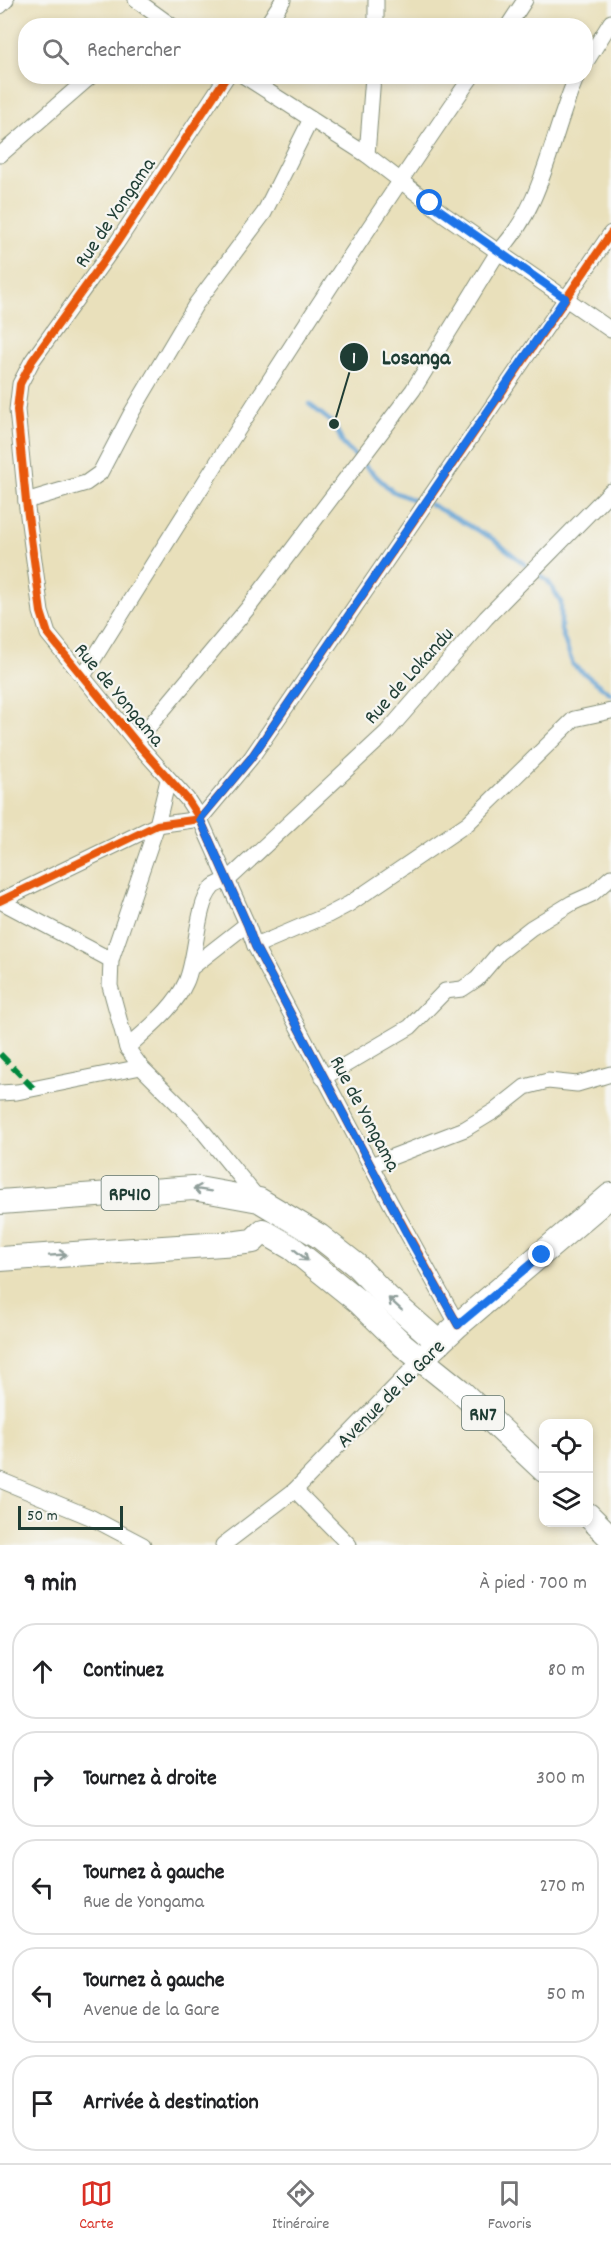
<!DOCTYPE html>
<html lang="fr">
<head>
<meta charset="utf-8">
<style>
  :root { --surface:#fff; --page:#f2f2f2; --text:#202124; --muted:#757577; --line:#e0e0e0; --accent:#d93025 }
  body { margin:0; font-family:Dekko,sans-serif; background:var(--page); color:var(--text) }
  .controls { position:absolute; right:18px; bottom:18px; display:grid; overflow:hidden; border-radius:12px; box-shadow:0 3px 9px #0003 }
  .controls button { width:54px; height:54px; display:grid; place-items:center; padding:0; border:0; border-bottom:2px solid var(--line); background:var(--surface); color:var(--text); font:30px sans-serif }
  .scale { position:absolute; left:18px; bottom:15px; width:105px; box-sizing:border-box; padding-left:6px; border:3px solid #1f3d34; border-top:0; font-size:16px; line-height:21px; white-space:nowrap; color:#1f3d34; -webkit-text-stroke:4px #f6f6f2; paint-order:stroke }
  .stop { position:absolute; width:18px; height:18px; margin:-14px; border:4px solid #1a73e8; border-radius:50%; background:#fff }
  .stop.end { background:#1a73e8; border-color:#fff; box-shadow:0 2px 6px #0008 }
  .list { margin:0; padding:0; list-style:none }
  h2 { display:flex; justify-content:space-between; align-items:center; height:78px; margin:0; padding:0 24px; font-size:26px }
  h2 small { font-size:20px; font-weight:400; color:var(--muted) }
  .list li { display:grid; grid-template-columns:39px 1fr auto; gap:18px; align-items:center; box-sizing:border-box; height:96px; margin:0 12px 12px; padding:0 12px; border:2px solid var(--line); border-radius:24px }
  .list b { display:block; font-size:22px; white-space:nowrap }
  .list p { margin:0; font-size:20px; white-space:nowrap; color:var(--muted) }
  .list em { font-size:20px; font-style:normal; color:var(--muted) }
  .icon { flex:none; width:33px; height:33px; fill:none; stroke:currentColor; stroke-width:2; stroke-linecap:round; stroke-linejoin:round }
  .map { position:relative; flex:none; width:611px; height:1545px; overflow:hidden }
  .search { position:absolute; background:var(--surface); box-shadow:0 3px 9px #0003; left:18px; right:18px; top:18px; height:66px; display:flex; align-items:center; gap:15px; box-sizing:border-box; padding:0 21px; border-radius:24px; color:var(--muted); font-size:22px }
  .sheet { height:618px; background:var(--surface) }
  nav { display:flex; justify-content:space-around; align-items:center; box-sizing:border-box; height:84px; border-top:2px solid var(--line); background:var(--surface); font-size:16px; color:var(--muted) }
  nav a { display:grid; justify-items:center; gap:3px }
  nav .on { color:var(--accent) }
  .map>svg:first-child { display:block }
</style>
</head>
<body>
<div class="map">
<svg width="611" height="1545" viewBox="0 0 611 1545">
  <rect width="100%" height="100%" fill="#f6f6f2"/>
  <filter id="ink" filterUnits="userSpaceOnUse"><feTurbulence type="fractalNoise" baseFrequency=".0167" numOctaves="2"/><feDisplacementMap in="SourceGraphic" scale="12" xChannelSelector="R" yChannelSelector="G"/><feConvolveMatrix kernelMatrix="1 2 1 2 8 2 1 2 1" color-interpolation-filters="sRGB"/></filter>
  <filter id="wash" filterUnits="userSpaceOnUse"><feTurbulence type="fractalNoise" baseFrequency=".008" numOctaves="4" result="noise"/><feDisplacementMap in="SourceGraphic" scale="24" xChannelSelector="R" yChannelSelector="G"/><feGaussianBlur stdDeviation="1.35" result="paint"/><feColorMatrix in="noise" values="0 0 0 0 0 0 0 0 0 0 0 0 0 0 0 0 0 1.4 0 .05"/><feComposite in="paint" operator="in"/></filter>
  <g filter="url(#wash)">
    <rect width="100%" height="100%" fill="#e9e0bb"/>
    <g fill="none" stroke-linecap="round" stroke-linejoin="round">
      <g stroke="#60a0d2" stroke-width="4.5">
        <polyline points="309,404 334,424 343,444 356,457"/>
        <polyline points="362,463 392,491 418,502"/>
        <polyline points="430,504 493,539 527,566"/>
        <polyline points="535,572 548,581 561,602 561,630 573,665 611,694"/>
      </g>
    </g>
  </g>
  <g filter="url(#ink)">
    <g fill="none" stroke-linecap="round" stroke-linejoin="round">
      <defs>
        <g id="minor">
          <polyline points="136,0 172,26"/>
          <polyline points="0,6 6,0"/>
          <polyline points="266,26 283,0"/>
          <polyline points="376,26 376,0"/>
          <polyline points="508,26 525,0"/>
          <polyline points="586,62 611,22"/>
          <polyline points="227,76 116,244 32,361 20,384 17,410 26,501 41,612 48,634 136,742 187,799 200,819 247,924 255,946 390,1202 458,1325"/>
          <polyline points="244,76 367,155 445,215 611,330"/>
          <polyline points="0,155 91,76"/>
          <polyline points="367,155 373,76"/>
          <polyline points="26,501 86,483 100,473 132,412 196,304 264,213 311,119"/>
          <path d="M83,676C209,474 336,272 472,76"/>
          <path d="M136,742L248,608L413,390L498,252C544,206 551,134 577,76"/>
          <polyline points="168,780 157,825 111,960 110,986 127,1048 141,1067 193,1119 260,1201"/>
          <polyline points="0,901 157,825 200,819 251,758 611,233"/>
          <polyline points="0,901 111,960"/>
          <polyline points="255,946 328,915 349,904 468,823 574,719 611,711"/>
          <polyline points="192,967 247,924"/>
          <path d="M127,1048C148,1028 174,1009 186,982C197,958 196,905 212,888C215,884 223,882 228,880L387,732L486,618L611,491"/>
          <polyline points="323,1078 410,1027 445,991 462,989 477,979 499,953 531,928 572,903 592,894 611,877"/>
          <polyline points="0,1093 17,1092 141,1067"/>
          <polyline points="371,1165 465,1129 496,1110 525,1087 548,1081 577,1084 611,1074"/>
          <polyline points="0,1480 90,1517 143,1545"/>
          <polyline points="295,1490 349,1545"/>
          <polyline points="223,1545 295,1490 422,1359"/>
        </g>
        <g id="primary">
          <polyline points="0,1202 193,1188 259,1200 319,1236 356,1265 388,1298 439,1343"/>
          <polyline points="0,1259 237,1243 253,1241 263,1231 292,1248 359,1302 403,1345 459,1390 544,1470"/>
          <polyline points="428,1353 458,1325 611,1195"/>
          <polyline points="588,1515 611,1538"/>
        </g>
      </defs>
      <use href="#minor" stroke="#848e78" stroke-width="17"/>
      <use href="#primary" stroke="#848e78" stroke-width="26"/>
      <use href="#minor" stroke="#fff" stroke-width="15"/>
      <use href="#primary" stroke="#fff" stroke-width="24"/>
      <polyline stroke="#00873e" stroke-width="6" stroke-dasharray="12 6" stroke-linecap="butt" points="0,1054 34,1089"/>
      <defs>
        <g id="cycleway">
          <polyline points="227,76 116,244 32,361 20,384 17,410 26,501 41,612 48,634 136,742 187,799 200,819 247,924 255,946 390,1202 458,1325"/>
          <polyline points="0,901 157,825 200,819 251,758 611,233"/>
        </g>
      </defs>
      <use href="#cycleway" stroke="#f6f6f2" stroke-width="11"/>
      <use href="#cycleway" stroke="#e8590c" stroke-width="8"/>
    </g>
    <defs><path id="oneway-shaft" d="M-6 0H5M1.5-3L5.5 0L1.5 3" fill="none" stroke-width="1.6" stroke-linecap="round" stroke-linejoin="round" transform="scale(1.5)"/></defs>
    <g stroke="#8f9e9a">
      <use href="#oneway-shaft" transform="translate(202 1190) rotate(-171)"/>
      <use href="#oneway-shaft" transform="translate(58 1255) rotate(-4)"/>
      <use href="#oneway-shaft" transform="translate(301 1255) rotate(39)"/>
      <use href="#oneway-shaft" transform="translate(395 1304) rotate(-138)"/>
    </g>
  </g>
  <g fill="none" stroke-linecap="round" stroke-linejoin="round" filter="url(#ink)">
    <polyline stroke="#1a73e8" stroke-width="8" points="430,203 565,298 251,758 200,819 247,924 255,946 410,1240 458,1325 542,1255"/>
  </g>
  <g text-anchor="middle" stroke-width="4.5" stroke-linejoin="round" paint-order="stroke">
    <g fill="#f6f6f2" stroke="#60746d" stroke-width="1.5">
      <rect x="101.5" y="1176" width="57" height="34" rx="4.5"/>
      <rect x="462" y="1396" width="42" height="34" rx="4.5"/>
    </g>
    <g font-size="20" font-weight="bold" fill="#1f3d34">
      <text x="130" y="1200">RP410</text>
      <text x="483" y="1420">RN7</text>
    </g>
    <g font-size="21" fill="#1f3d34" stroke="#f6f6f2">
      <text transform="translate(114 212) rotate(-56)" y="7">Rue de Yongama</text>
      <text transform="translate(408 675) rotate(-48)" y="7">Rue de Lokandu</text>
      <text transform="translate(120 694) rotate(50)" y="7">Rue de Yongama</text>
      <text transform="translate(366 1113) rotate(62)" y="7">Rue de Yongama</text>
      <text transform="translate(390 1393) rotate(-45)" y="7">Avenue de la Gare</text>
    </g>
  </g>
  <path fill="none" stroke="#1f3d34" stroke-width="2" d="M334 424L354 357"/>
  <g fill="#1f3d34" stroke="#f6f6f2" stroke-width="2">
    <circle cx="334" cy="424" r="6"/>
    <circle cx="354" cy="357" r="15"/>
  </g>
  <g font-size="18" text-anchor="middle" font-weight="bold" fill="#fff">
    <text x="354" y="363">1</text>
  </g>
  <g font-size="22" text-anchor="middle" font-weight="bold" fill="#1f3d34" stroke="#f6f6f2" stroke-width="4.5" stroke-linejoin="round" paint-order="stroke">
    <text x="416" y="364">Losanga</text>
  </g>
</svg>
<div class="controls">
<button><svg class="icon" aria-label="locate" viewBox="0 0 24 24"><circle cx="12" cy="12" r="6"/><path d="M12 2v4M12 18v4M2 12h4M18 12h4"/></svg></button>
<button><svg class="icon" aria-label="layers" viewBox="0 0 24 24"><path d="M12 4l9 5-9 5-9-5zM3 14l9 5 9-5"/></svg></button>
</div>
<div class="scale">50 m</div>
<div class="stop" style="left:430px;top:203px"></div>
<div class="stop end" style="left:542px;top:1255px"></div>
<div class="search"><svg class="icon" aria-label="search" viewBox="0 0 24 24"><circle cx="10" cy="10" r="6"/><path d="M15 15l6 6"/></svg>Rechercher</div>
</div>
<section class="sheet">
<h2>9 min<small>À pied · 700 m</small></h2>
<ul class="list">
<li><svg class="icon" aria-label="ahead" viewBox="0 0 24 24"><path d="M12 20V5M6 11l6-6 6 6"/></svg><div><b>Continuez</b></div><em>80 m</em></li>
<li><svg class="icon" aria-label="right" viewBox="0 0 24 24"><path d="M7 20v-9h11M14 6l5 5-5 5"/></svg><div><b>Tournez à droite</b></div><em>300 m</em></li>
<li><svg class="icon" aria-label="left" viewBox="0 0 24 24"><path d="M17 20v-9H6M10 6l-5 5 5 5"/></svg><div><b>Tournez à gauche</b><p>Rue de Yongama</p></div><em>270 m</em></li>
<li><svg class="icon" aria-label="left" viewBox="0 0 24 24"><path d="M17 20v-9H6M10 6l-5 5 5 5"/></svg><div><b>Tournez à gauche</b><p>Avenue de la Gare</p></div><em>50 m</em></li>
<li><svg class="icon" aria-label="arrive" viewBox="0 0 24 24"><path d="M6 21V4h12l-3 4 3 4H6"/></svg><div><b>Arrivée à destination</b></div></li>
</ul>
</section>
<nav>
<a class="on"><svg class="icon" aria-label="map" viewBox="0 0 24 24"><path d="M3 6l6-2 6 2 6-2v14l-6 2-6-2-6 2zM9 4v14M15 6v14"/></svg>Carte</a>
<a><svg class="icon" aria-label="directions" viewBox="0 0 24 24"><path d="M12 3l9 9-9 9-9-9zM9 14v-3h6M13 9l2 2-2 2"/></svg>Itinéraire</a>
<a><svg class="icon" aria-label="saved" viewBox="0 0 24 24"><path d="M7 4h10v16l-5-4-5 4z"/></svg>Favoris</a>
</nav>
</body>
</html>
